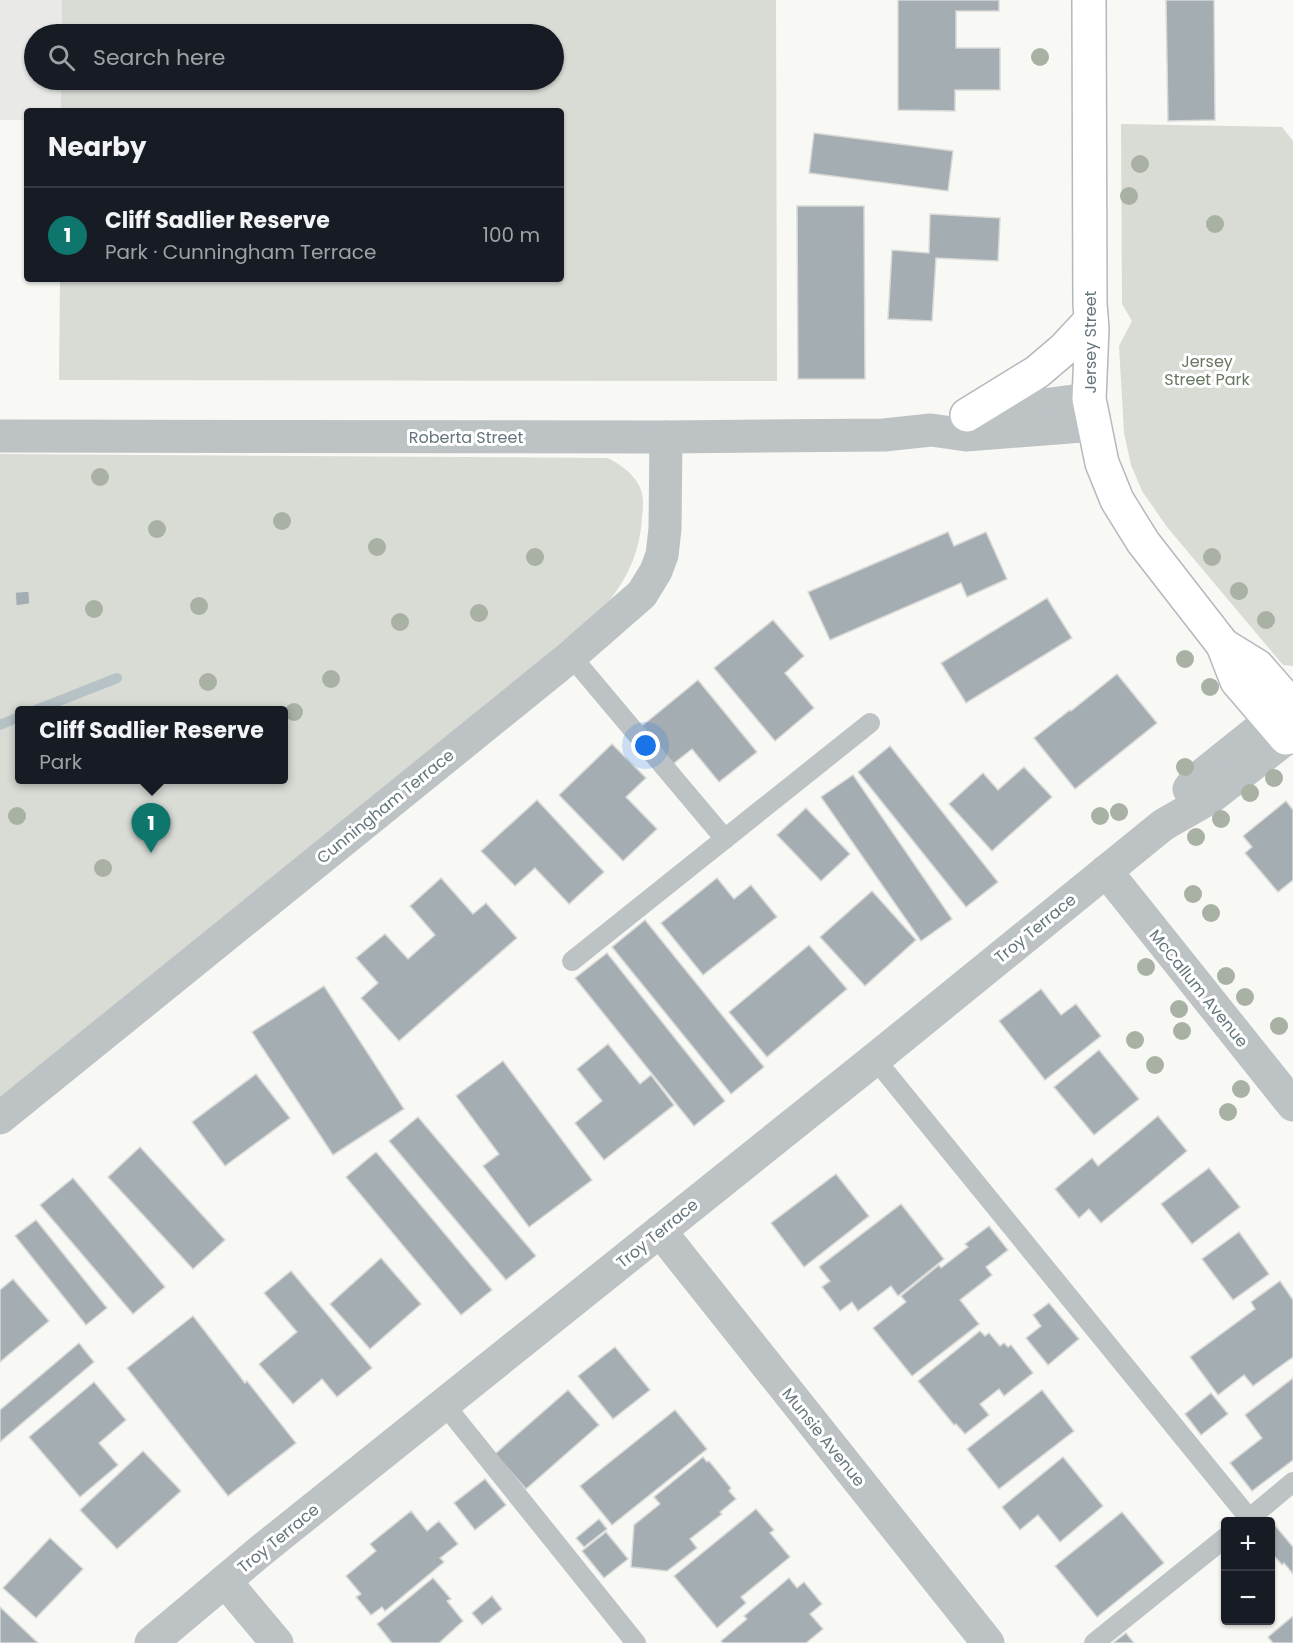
<!DOCTYPE html>
<html lang="en">
<head>
<meta charset="utf-8">
<style>
  :root { --surface:#171b24; --page:#242831; --text:#f1f3f6; --muted:#9ea1a6; --line:#363941; --accent:#0f766e }
  body { margin:0; font-family:Poppins,sans-serif; background:var(--page); color:var(--text) }
  .controls { position:absolute; right:18px; bottom:18px; display:grid; overflow:hidden; border-radius:6px; box-shadow:0 2px 4px #0004 }
  .controls button { width:54px; height:54px; display:grid; place-items:center; padding:0; border:0; border-bottom:2px solid var(--line); background:var(--surface); color:var(--text); font:30px sans-serif }
  .you { position:absolute; left:646px; top:746px; width:21px; height:21px; margin:-15px; border:4px solid #fff; border-radius:50%; background:#1a73e8; box-shadow:0 0 0 9px #1a73e833 }
  .badge { display:grid; place-items:center; width:39px; height:39px; border-radius:50%; background:var(--accent); color:#fff; font-size:20px; font-weight:700 }
  .pin { position:absolute; translate:-50% -50px; filter:drop-shadow(0 2px 3px #0008) }
  .pin::after { content:''; position:absolute; top:32px; width:21px; height:18px; background:inherit; clip-path:polygon(0 0,100% 0,50% 100%) }
  .popup { position:absolute; left:15px; top:706px; width:273px; height:78px; box-sizing:border-box; display:grid; place-content:center; border-radius:6px; background:var(--surface); filter:drop-shadow(0 2px 4px #0005); font-size:20px; white-space:nowrap; color:var(--muted) }
  .popup b { font-size:22px; color:var(--text) }
  .popup::after { content:''; position:absolute; left:50%; top:100%; margin-left:-12px; border:12px solid transparent; border-top-color:var(--surface) }
  .list { margin:0; padding:0; list-style:none }
  h2 { display:flex; justify-content:space-between; align-items:center; height:78px; margin:0; padding:0 24px; font-size:26px }
  h2 small { font-size:20px; font-weight:400; color:var(--muted) }
  .list li { display:grid; grid-template-columns:39px 1fr auto; gap:18px; align-items:center; box-sizing:border-box; height:96px; padding:0 24px; border-top:2px solid var(--line) }
  .list b { display:block; font-size:22px; white-space:nowrap }
  .list p { margin:0; font-size:20px; white-space:nowrap; color:var(--muted) }
  .list em { font-size:20px; font-style:normal; color:var(--muted) }
  .icon { flex:none; width:33px; height:33px; fill:none; stroke:currentColor; stroke-width:2; stroke-linecap:round; stroke-linejoin:round }
  .map { position:relative; flex:none; width:1293px; height:1643px; overflow:hidden }
  .search { position:absolute; background:var(--surface); box-shadow:0 2px 4px #0004; left:24px; top:24px; width:540px; height:66px; display:flex; align-items:center; gap:15px; box-sizing:border-box; padding:0 21px; border-radius:33px; color:var(--muted); font-size:22px }
  .panel { position:absolute; background:var(--surface); box-shadow:0 2px 4px #0004; left:24px; top:108px; width:540px; height:174px; border-radius:6px }
  .map>svg:first-child { display:block }
</style>
</head>
<body>
<div class="map">
<svg width="1293" height="1643" viewBox="0 0 1293 1643">
  <rect width="100%" height="100%" fill="#f8f8f5"/>
  <polygon fill="#e9e9e8" points="0,0 62,0 62,34 34,34 34,80 61,80 61,111 27,111 27,120 0,120"/>
  <g fill="#d8dcd5" fill-rule="evenodd">
    <polygon points="62,0 776,0 777,381 59,380 60,279 561,279 561,111 61,111 61,80 554,80 554,34 62,34"/>
    <polygon points="1121,124 1282,127 1293,141 1293,666 1283,665 1167,527 1142,491 1131,465 1124,433 1119,346 1132,321 1122,304"/>
    <path d="M0,454L608,458C621,465 636,475 641,490C644,498 643,509 642,517C640,554 626,581 603,609L0,1097ZM19,710H283V780H19Z"/>
  </g>
  <g fill="none" stroke-linecap="round" stroke-linejoin="round">
    <g stroke="#b6c2c6" stroke-width="10">
      <polyline points="36,710 117,678"/>
      <polyline points="0,725 19,717"/>
    </g>
  </g>
  <g fill="#a4adb2" stroke="#d9d9d8" stroke-width="1.5">
    <polygon points="898,0 999,0 999,11 956,11 956,48 1000,48 1000,90 955,90 955,111 898,110"/>
    <polygon points="1166,0 1214,0 1215,120 1168,121"/>
    <polygon points="814,133 953,151 948,191 809,173"/>
    <polygon points="797,206 864,206 865,379 798,379"/>
    <polygon points="930,214 1000,218 998,261 936,258 932,321 888,319 892,250 929,253"/>
    <polygon points="948,532 954,546 986,532 1007,579 967,597 961,583 830,640 808,592"/>
    <polygon points="29,591 30,604 16,606 15,592"/>
    <polygon points="1047,598 1072,638 966,703 941,663"/>
    <polygon points="773,620 804,656 785,673 814,708 775,741 714,668"/>
    <polygon points="1117,674 1157,723 1075,789 1034,738 1070,710 1071,711"/>
    <polygon points="698,680 757,752 719,782 692,749 668,768 637,730"/>
    <polygon points="612,744 646,778 626,797 657,829 623,861 559,795"/>
    <polygon points="890,746 998,882 966,907 858,772"/>
    <polygon points="1024,767 1052,797 992,851 949,804 983,773 998,790"/>
    <polygon points="853,775 952,919 921,941 821,797"/>
    <polygon points="537,800 604,872 569,904 535,868 515,886 481,851"/>
    <polygon points="1286,801 1293,810 1293,880 1278,892 1245,853 1252,847 1243,836"/>
    <polygon points="806,808 850,854 821,881 777,835"/>
    <polygon points="441,878 473,914 486,903 517,938 399,1041 361,998 378,983 356,958 385,934 408,959 435,935 410,906"/>
    <polygon points="717,878 734,899 751,885 777,917 703,975 661,923"/>
    <polygon points="872,891 916,940 865,986 820,937"/>
    <polygon points="645,920 764,1067 731,1094 612,947"/>
    <polygon points="809,945 847,989 767,1057 729,1012"/>
    <polygon points="607,953 725,1101 694,1126 575,978"/>
    <polygon points="324,986 404,1109 333,1155 252,1032"/>
    <polygon points="1041,989 1061,1015 1076,1004 1101,1036 1045,1080 999,1021"/>
    <polygon points="608,1044 640,1084 651,1075 674,1105 604,1160 575,1123 602,1101 577,1069"/>
    <polygon points="1099,1050 1139,1099 1094,1135 1054,1087"/>
    <polygon points="503,1061 592,1180 529,1227 483,1166 499,1154 456,1096"/>
    <polygon points="256,1074 290,1118 225,1166 192,1122"/>
    <polygon points="1158,1116 1187,1151 1101,1223 1089,1209 1079,1218 1055,1189 1092,1158 1098,1166"/>
    <polygon points="418,1117 536,1256 506,1280 389,1141"/>
    <polygon points="140,1147 225,1240 193,1269 108,1177"/>
    <polygon points="376,1152 492,1290 461,1315 346,1177"/>
    <polygon points="1209,1168 1240,1207 1192,1244 1161,1204"/>
    <polygon points="836,1174 869,1216 804,1267 771,1223"/>
    <polygon points="73,1178 165,1287 133,1314 40,1205"/>
    <polygon points="901,1204 944,1259 898,1296 891,1286 858,1311 852,1302 840,1311 822,1287 830,1281 819,1267"/>
    <polygon points="36,1220 107,1308 86,1325 15,1236"/>
    <polygon points="989,1226 1008,1250 986,1267 992,1275 960,1300 979,1324 912,1376 873,1328 906,1302 901,1296 939,1265 941,1268 968,1247 965,1244"/>
    <polygon points="1239,1232 1269,1274 1233,1300 1202,1259"/>
    <polygon points="381,1258 421,1304 370,1349 330,1304"/>
    <polygon points="291,1271 372,1368 337,1397 322,1379 293,1404 259,1364 297,1332 264,1293"/>
    <polygon points="13,1279 49,1321 0,1362 0,1290"/>
    <polygon points="1280,1281 1293,1300 1293,1357 1253,1386 1244,1375 1218,1395 1190,1357 1255,1309 1251,1302"/>
    <polygon points="1049,1303 1079,1339 1048,1365 1026,1338 1041,1326 1033,1315"/>
    <polygon points="193,1316 245,1383 247,1381 296,1443 228,1496 127,1368"/>
    <polygon points="980,1331 985,1336 989,1333 1000,1346 1004,1343 1008,1347 1011,1345 1033,1373 1004,1396 999,1389 980,1404 989,1415 965,1434 956,1424 954,1425 918,1381"/>
    <polygon points="79,1343 94,1362 0,1442 0,1410"/>
    <polygon points="615,1347 650,1390 613,1419 578,1376"/>
    <polygon points="1293,1378 1293,1460 1252,1491 1230,1463 1262,1438 1245,1415"/>
    <polygon points="94,1382 126,1420 99,1443 118,1465 80,1497 29,1437"/>
    <polygon points="568,1390 599,1425 526,1489 495,1454"/>
    <polygon points="1042,1390 1074,1431 999,1489 967,1449"/>
    <polygon points="1211,1393 1228,1414 1201,1435 1185,1414"/>
    <polygon points="675,1410 707,1449 612,1525 580,1486"/>
    <polygon points="143,1451 181,1491 117,1549 80,1510"/>
    <polygon points="703,1457 707,1462 709,1461 731,1488 729,1491 736,1499 720,1512 722,1514 690,1539 697,1548 667,1571 631,1567 634,1525 660,1504 654,1497"/>
    <polygon points="1063,1457 1103,1506 1060,1542 1038,1515 1020,1530 1002,1507"/>
    <polygon points="485,1479 506,1505 475,1530 454,1503"/>
    <polygon points="756,1509 774,1530 770,1533 790,1557 741,1597 746,1603 717,1628 674,1576"/>
    <polygon points="411,1511 427,1531 439,1521 458,1544 440,1558 444,1562 385,1611 382,1607 371,1615 356,1597 361,1594 346,1576 376,1551 370,1544"/>
    <polygon points="1122,1512 1164,1563 1097,1617 1055,1566"/>
    <polygon points="599,1519 607,1529 584,1547 576,1538"/>
    <polygon points="1273,1523 1293,1547 1293,1574 1284,1563 1282,1565 1270,1551 1270,1525"/>
    <polygon points="606,1532 628,1559 604,1578 582,1551"/>
    <polygon points="50,1538 83,1569 36,1618 3,1588"/>
    <polygon points="433,1578 451,1599 447,1601 463,1621 439,1643 392,1643 377,1624"/>
    <polygon points="789,1578 797,1588 804,1582 822,1604 810,1614 823,1629 806,1643 723,1643 721,1641 747,1619 744,1616"/>
    <polygon points="492,1596 502,1609 482,1625 472,1613"/>
    <polygon points="0,1607 38,1643 0,1643"/>
    <polygon points="1293,1616 1293,1643 1273,1643 1268,1637"/>
    <polygon points="1126,1633 1134,1643 1113,1643"/>
  </g>
  <g fill="none" stroke-linecap="round" stroke-linejoin="round">
    <defs>
      <g id="secondary">
        <polyline points="1089,0 1090,304 1092,329 1089,399 1102,463 1117,500 1143,542 1223,645 1237,681 1286,738"/>
        <polyline points="967,415 1037,372 1064,349 1091,320"/>
        <polyline points="1223,645 1257,666 1293,707"/>
      </g>
    </defs>
    <use href="#secondary" stroke="#b2b8bc" stroke-width="36"/>
    <g stroke="#bdc2c5" stroke-width="20">
      <polyline points="571,656 725,839"/>
      <polyline points="572,961 870,723"/>
      <polyline points="875,1059 1249,1518"/>
      <polyline points="444,1404 636,1643"/>
      <polyline points="1245,1522 1293,1482"/>
      <polyline points="1094,1643 1226,1537"/>
    </g>
    <g stroke="#bdc2c5" stroke-width="33">
      <polyline points="972,414 1089,399"/>
      <polyline points="0,436 666,437 884,435 931,430 966,435 1095,425"/>
      <polyline points="1189,789 1196,780 1292,703"/>
      <polyline points="1106,871 1293,1105"/>
      <polyline points="0,1118 571,656 642,594 656,571 662,555 665,529 666,437"/>
      <polyline points="660,1231 988,1643"/>
      <polyline points="225,1581 277,1643"/>
      <polyline points="151,1643 263,1549 875,1059 1163,825 1210,798 1293,733"/>
    </g>
    <use href="#secondary" stroke="#fff" stroke-width="33"/>
  </g>
  <g fill="#a9b1a5">
    <circle cx="1040" cy="57" r="9"/>
    <circle cx="1140" cy="164" r="9"/>
    <circle cx="1129" cy="196" r="9"/>
    <circle cx="1215" cy="224" r="9"/>
    <circle cx="100" cy="477" r="9"/>
    <circle cx="282" cy="521" r="9"/>
    <circle cx="157" cy="529" r="9"/>
    <circle cx="377" cy="547" r="9"/>
    <circle cx="535" cy="557" r="9"/>
    <circle cx="1212" cy="557" r="9"/>
    <circle cx="1239" cy="591" r="9"/>
    <circle cx="199" cy="606" r="9"/>
    <circle cx="94" cy="609" r="9"/>
    <circle cx="479" cy="613" r="9"/>
    <circle cx="1266" cy="620" r="9"/>
    <circle cx="400" cy="622" r="9"/>
    <circle cx="1185" cy="659" r="9"/>
    <circle cx="331" cy="679" r="9"/>
    <circle cx="208" cy="682" r="9"/>
    <circle cx="1210" cy="687" r="9"/>
    <circle cx="294" cy="712" r="9"/>
    <circle cx="1185" cy="767" r="9"/>
    <circle cx="1274" cy="778" r="9"/>
    <circle cx="1250" cy="793" r="9"/>
    <circle cx="1119" cy="812" r="9"/>
    <circle cx="17" cy="816" r="9"/>
    <circle cx="1100" cy="816" r="9"/>
    <circle cx="1221" cy="819" r="9"/>
    <circle cx="1196" cy="837" r="9"/>
    <circle cx="103" cy="868" r="9"/>
    <circle cx="1193" cy="894" r="9"/>
    <circle cx="1211" cy="913" r="9"/>
    <circle cx="1146" cy="967" r="9"/>
    <circle cx="1226" cy="976" r="9"/>
    <circle cx="1245" cy="997" r="9"/>
    <circle cx="1179" cy="1009" r="9"/>
    <circle cx="1279" cy="1026" r="9"/>
    <circle cx="1182" cy="1031" r="9"/>
    <circle cx="1135" cy="1040" r="9"/>
    <circle cx="1155" cy="1065" r="9"/>
    <circle cx="1241" cy="1089" r="9"/>
    <circle cx="1228" cy="1112" r="9"/>
  </g>
  <g text-anchor="middle" stroke-width="6" stroke-linejoin="round" paint-order="stroke">
    <g font-size="16" fill="#65757e" stroke="#fff">
      <text transform="translate(1090 342) rotate(-90)" y="6">Jersey Street</text>
      <text x="466" y="443">Roberta Street</text>
      <text transform="translate(385 806) rotate(-39)" y="6">Cunningham Terrace</text>
      <text transform="translate(1035 928) rotate(-39)" y="6">Troy Terrace</text>
      <text transform="translate(1199 988) rotate(51)" y="6">McCallum Avenue</text>
      <text transform="translate(657 1233) rotate(-39)" y="6">Troy Terrace</text>
      <text transform="translate(824 1437) rotate(51)" y="6">Munsie Avenue</text>
      <text transform="translate(278 1538) rotate(-39)" y="6">Troy Terrace</text>
    </g>
    <g font-size="16" fill="#687763" stroke="#fff">
      <text x="1207" y="367">Jersey<tspan x="1207" dy="18">Street Park</tspan></text>
    </g>
  </g>
</svg>
<div class="controls">
<button>+</button>
<button>−</button>
</div>
<div class="you"></div>
<div class="pin badge" style="left:151px;top:853px">1</div>
<div class="popup"><b>Cliff Sadlier Reserve</b>Park</div>
<div class="search"><svg class="icon" aria-label="search" viewBox="0 0 24 24"><circle cx="10" cy="10" r="6"/><path d="M15 15l6 6"/></svg>Search here</div>
<section class="panel">
<h2>Nearby<small></small></h2>
<ul class="list">
<li><span class="badge">1</span><div><b>Cliff Sadlier Reserve</b><p>Park · Cunningham Terrace</p></div><em>100 m</em></li>
</ul>
</section>
</div>
</body>
</html>
